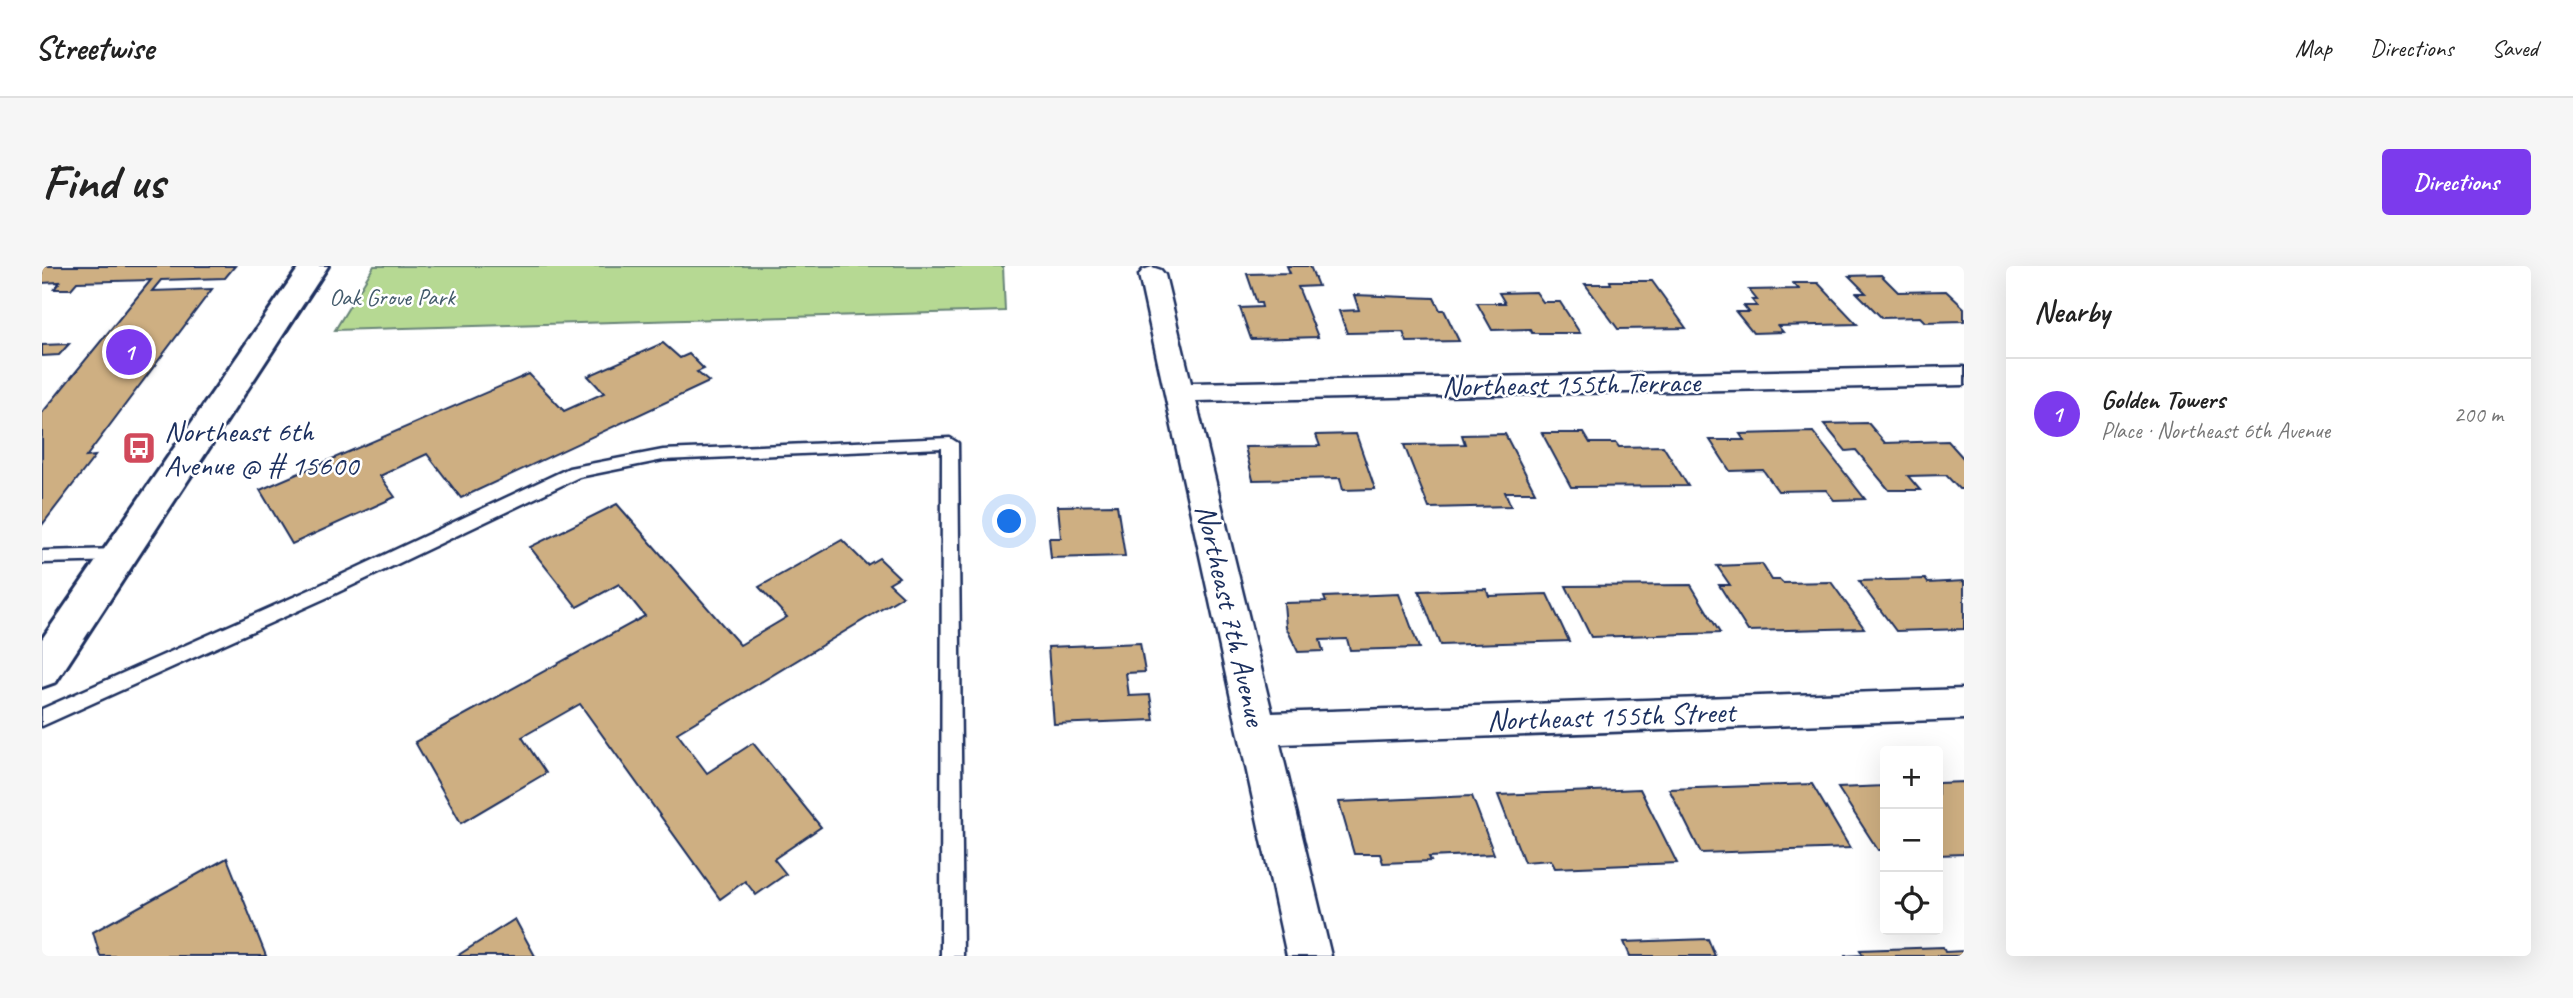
<!DOCTYPE html>
<html lang="en">
<head>
<meta charset="utf-8">
<style>
  :root { --surface:#fff; --page:#f6f6f6; --text:#222; --muted:#767676; --line:#e0e0e0; --accent:#7c3aed }
  body { margin:0; font-family:Caveat,sans-serif; background:var(--page); color:var(--text) }
  .controls { position:absolute; right:21px; bottom:21px; display:grid; overflow:hidden; border-radius:7px; box-shadow:0 7px 28px #0002 }
  .controls button { width:63px; height:63px; display:grid; place-items:center; padding:0; border:0; border-bottom:2px solid var(--line); background:var(--surface); color:var(--text); font:35px sans-serif }
  .you { position:absolute; left:968px; top:256px; width:24px; height:24px; margin:-18px; border:5px solid #fff; border-radius:50%; background:#1a73e8; box-shadow:0 0 0 10px #1a73e833 }
  .badge { display:grid; place-items:center; width:46px; height:46px; border-radius:50%; background:var(--accent); color:#fff; font-size:23px; font-weight:700 }
  .pin { position:absolute; translate:-50% -50%; border:4px solid #fff; box-shadow:0 2px 7px #0006 }
  .list { margin:0; padding:0; list-style:none }
  h2 { display:flex; justify-content:space-between; align-items:center; height:91px; margin:0; padding:0 28px; font-size:30px }
  h2 small { font-size:23px; font-weight:400; color:var(--muted) }
  .list li { display:grid; grid-template-columns:46px 1fr auto; gap:21px; align-items:center; box-sizing:border-box; height:112px; padding:0 28px; border-top:2px solid var(--line) }
  .list b { display:block; font-size:26px; white-space:nowrap }
  .list p { margin:0; font-size:23px; white-space:nowrap; color:var(--muted) }
  .list em { font-size:23px; font-style:normal; color:var(--muted) }
  .icon { flex:none; width:38px; height:38px; fill:none; stroke:currentColor; stroke-width:2; stroke-linecap:round; stroke-linejoin:round }
  .map { position:relative; flex:none; width:1922px; height:690px; overflow:hidden; border-radius:7px }
  header { display:flex; align-items:center; gap:42px; box-sizing:border-box; height:98px; padding:0 35px; background:var(--surface); border-bottom:2px solid var(--line) }
  header strong { font-size:33px }
  nav { display:flex; gap:38px; margin-inline-start:auto; font-size:24px }
  .intro { display:flex; align-items:center; justify-content:space-between; box-sizing:border-box; height:168px; padding:0 42px }
  h1 { margin:0; font-size:49px }
  .button { padding:18px 32px; border-radius:7px; background:var(--accent); color:#fff; font-size:24px; font-weight:700 }
  main { display:flex; gap:42px; padding:0 42px }
  aside { flex:1; background:var(--surface); border-radius:7px; box-shadow:0 7px 28px #0002 }
  .map>svg:first-child { display:block }
</style>
</head>
<body>
<header>
<strong>Streetwise</strong>
<nav><a>Map</a><a>Directions</a><a>Saved</a></nav>
</header>
<div class="intro"><h1>Find us</h1><a class="button">Directions</a></div>
<main>
<div class="map">
<svg width="1922" height="690" viewBox="0 0 1922 690">
  <rect width="100%" height="100%" fill="#fff"/>
  <filter id="ink" filterUnits="userSpaceOnUse"><feTurbulence type="fractalNoise" baseFrequency=".0143" numOctaves="2"/><feDisplacementMap in="SourceGraphic" scale="14" xChannelSelector="R" yChannelSelector="G"/><feConvolveMatrix kernelMatrix="1 2 1 2 8 2 1 2 1" color-interpolation-filters="sRGB"/></filter>
  <g filter="url(#ink)">
    <polygon fill="#b6d993" stroke="#688478" stroke-width="2" points="332,0 961,0 963,45 293,64"/>
    <g fill="#ceaf82" stroke="#1b2f5e" stroke-width="2">
      <polygon points="0,0 193,0 183,12 119,14 110,25 170,23 44,191 53,190 0,259 0,147 109,14 35,16 29,23 12,23 18,16 0,17"/>
      <polygon points="1245,0 1268,0 1276,20 1256,21 1276,71 1209,73 1198,42 1220,41 1219,37 1215,37 1205,8 1248,7"/>
      <polygon points="1839,9 1856,26 1904,25 1922,42 1922,55 1883,56 1878,51 1840,52 1815,27 1824,27 1807,10"/>
      <polygon points="1568,15 1610,15 1644,62 1576,63 1543,18 1569,18"/>
      <polygon points="1751,17 1776,17 1815,58 1736,60 1741,66 1711,67 1694,46 1707,46 1702,40 1715,40 1710,34 1715,34 1707,24 1757,23"/>
      <polygon points="1494,26 1501,36 1518,36 1538,67 1490,67 1488,63 1450,64 1435,37 1463,37 1457,27"/>
      <polygon points="1312,29 1392,32 1398,44 1402,44 1417,75 1365,76 1361,66 1305,67 1297,45 1317,44"/>
      <polygon points="621,77 638,92 647,88 662,103 655,106 667,116 419,232 385,188 338,210 353,231 250,278 218,224 487,108 522,145 562,127 546,110"/>
      <polygon points="27,78 17,89 0,90 0,79"/>
      <polygon points="1826,157 1843,177 1906,175 1922,193 1922,223 1917,223 1904,209 1866,210 1878,224 1847,224 1814,184 1804,185 1782,158"/>
      <polygon points="1771,166 1823,233 1792,234 1784,224 1736,225 1721,204 1688,205 1668,174 1702,174 1698,168"/>
      <polygon points="1500,167 1542,167 1548,177 1574,177 1577,181 1621,180 1646,220 1529,221"/>
      <polygon points="1314,168 1333,223 1301,224 1298,212 1211,214 1203,181 1278,180 1274,169"/>
      <polygon points="1463,168 1493,226 1463,226 1469,240 1387,242 1362,179 1423,178 1420,169"/>
      <polygon points="575,238 698,379 745,351 717,321 800,274 825,299 837,292 857,311 847,317 861,330 635,467 665,507 711,477 779,561 732,593 744,608 714,629 703,615 678,633 538,438 480,471 504,507 419,557 373,476 603,350 577,318 535,341 488,281"/>
      <polygon points="1075,239 1083,290 1009,292 1007,272 1019,272 1016,240"/>
      <polygon points="1720,298 1730,314 1738,314 1741,317 1789,316 1822,362 1706,365 1677,319 1688,319 1675,300"/>
      <polygon points="1883,313 1886,317 1922,315 1922,363 1854,365 1817,315"/>
      <polygon points="1649,319 1678,367 1549,371 1524,320"/>
      <polygon points="1444,323 1447,330 1505,328 1527,375 1398,379 1377,325"/>
      <polygon points="1357,328 1377,382 1308,384 1305,373 1278,374 1281,385 1256,386 1244,361 1242,337 1284,336 1282,331"/>
      <polygon points="1098,377 1103,406 1084,407 1087,430 1108,429 1112,454 1012,458 1006,381"/>
      <polygon points="1922,516 1922,588 1896,589 1896,517"/>
      <polygon points="1770,518 1808,582 1659,587 1627,523"/>
      <polygon points="1843,520 1843,584 1836,584 1796,522"/>
      <polygon points="1598,523 1635,597 1513,602 1509,594 1482,596 1456,529"/>
      <polygon points="1430,530 1452,588 1387,591 1389,595 1341,597 1338,588 1312,588 1297,536"/>
      <polygon points="185,592 224,690 58,690 51,666"/>
      <polygon points="473,653 493,690 415,690"/>
      <polygon points="1666,673 1673,690 1588,690 1582,676"/>
      <polygon points="1901,681 1903,686 1922,685 1922,690 1802,690 1821,689 1818,684"/>
    </g>
    <g fill="none" stroke-linecap="round" stroke-linejoin="round">
      <defs>
        <g id="lane">
          <polygon points="908,172 916,177 921,690 899,690 900,182 621,194 537,211 286,331 0,460 0,443 274,321 527,202 621,184"/>
          <polygon points="78,283 86,289 78,295 0,297 0,285"/>
        </g>
        <polygon id="street" points="1110,1 1119,4 1123,9 1149,117 1922,101 1922,119 1154,135 1230,447 1922,423 1922,453 1238,478 1289,690 1245,690 1097,9 1101,4"/>
        <polygon id="secondary" points="258,0 286,0 14,416 0,421 0,373"/>
      </defs>
      <use href="#lane" stroke="#1b2f5e" stroke-width="5"/>
      <use href="#street" stroke="#1b2f5e" stroke-width="5"/>
      <use href="#secondary" stroke="#1b2f5e" stroke-width="6"/>
      <use href="#lane" fill="#fff" fill-rule="evenodd"/>
      <use href="#street" fill="#fff" fill-rule="evenodd"/>
      <use href="#secondary" fill="#fff" fill-rule="evenodd"/>
    </g>
  </g>
  <defs>
    <symbol id="bus-square" viewBox="-11 -11 22 22"><rect x="-9" y="-9" width="18" height="18" rx="4" fill="#d1495b" stroke="#fff"/><path d="M-5-6H5V4H4V6H2V4H-2V6H-4V4H-5ZM-3.5-4V0h7V-4ZM-3.5 1.2v1.5H-2V1.2ZM2 1.2v1.5H3.5V1.2Z" fill="#fff"/></symbol>
  </defs>
  <g fill-rule="evenodd">
    <use href="#bus-square" x="78" y="163" width="38" height="38"/>
  </g>
  <g text-anchor="middle" stroke-width="5" stroke-linejoin="round" paint-order="stroke">
    <g font-size="24" fill="#425a6b" stroke="#fff">
      <text x="350" y="39">Oak Grove Park</text>
    </g>
    <g font-size="30" fill="#1b2f5e" stroke="#fff">
      <text transform="translate(1529 118) rotate(-1)" y="10">Northeast 155th Terrace</text>
      <text transform="translate(1189 349) rotate(77)" y="10">Northeast 7th Avenue</text>
      <text transform="translate(1569 450) rotate(-2)" y="10">Northeast 155th Street</text>
    </g>
    <g font-size="30" fill="#1b2f5e" stroke="#fff" text-anchor="start">
      <text x="122" y="175">Northeast 6th<tspan x="122" dy="34">Avenue @ # 15600</tspan></text>
    </g>
  </g>
</svg>
<div class="controls">
<button>+</button>
<button>−</button>
<button><svg class="icon" aria-label="locate" viewBox="0 0 24 24"><circle cx="12" cy="12" r="6"/><path d="M12 2v4M12 18v4M2 12h4M18 12h4"/></svg></button>
</div>
<div class="you"></div>
<div class="pin badge" style="left:87px;top:86px">1</div>
</div>
<aside>
<h2>Nearby<small></small></h2>
<ul class="list">
<li><span class="badge">1</span><div><b>Golden Towers</b><p>Place · Northeast 6th Avenue</p></div><em>200 m</em></li>
</ul>
</aside>
</main>
</body>
</html>
